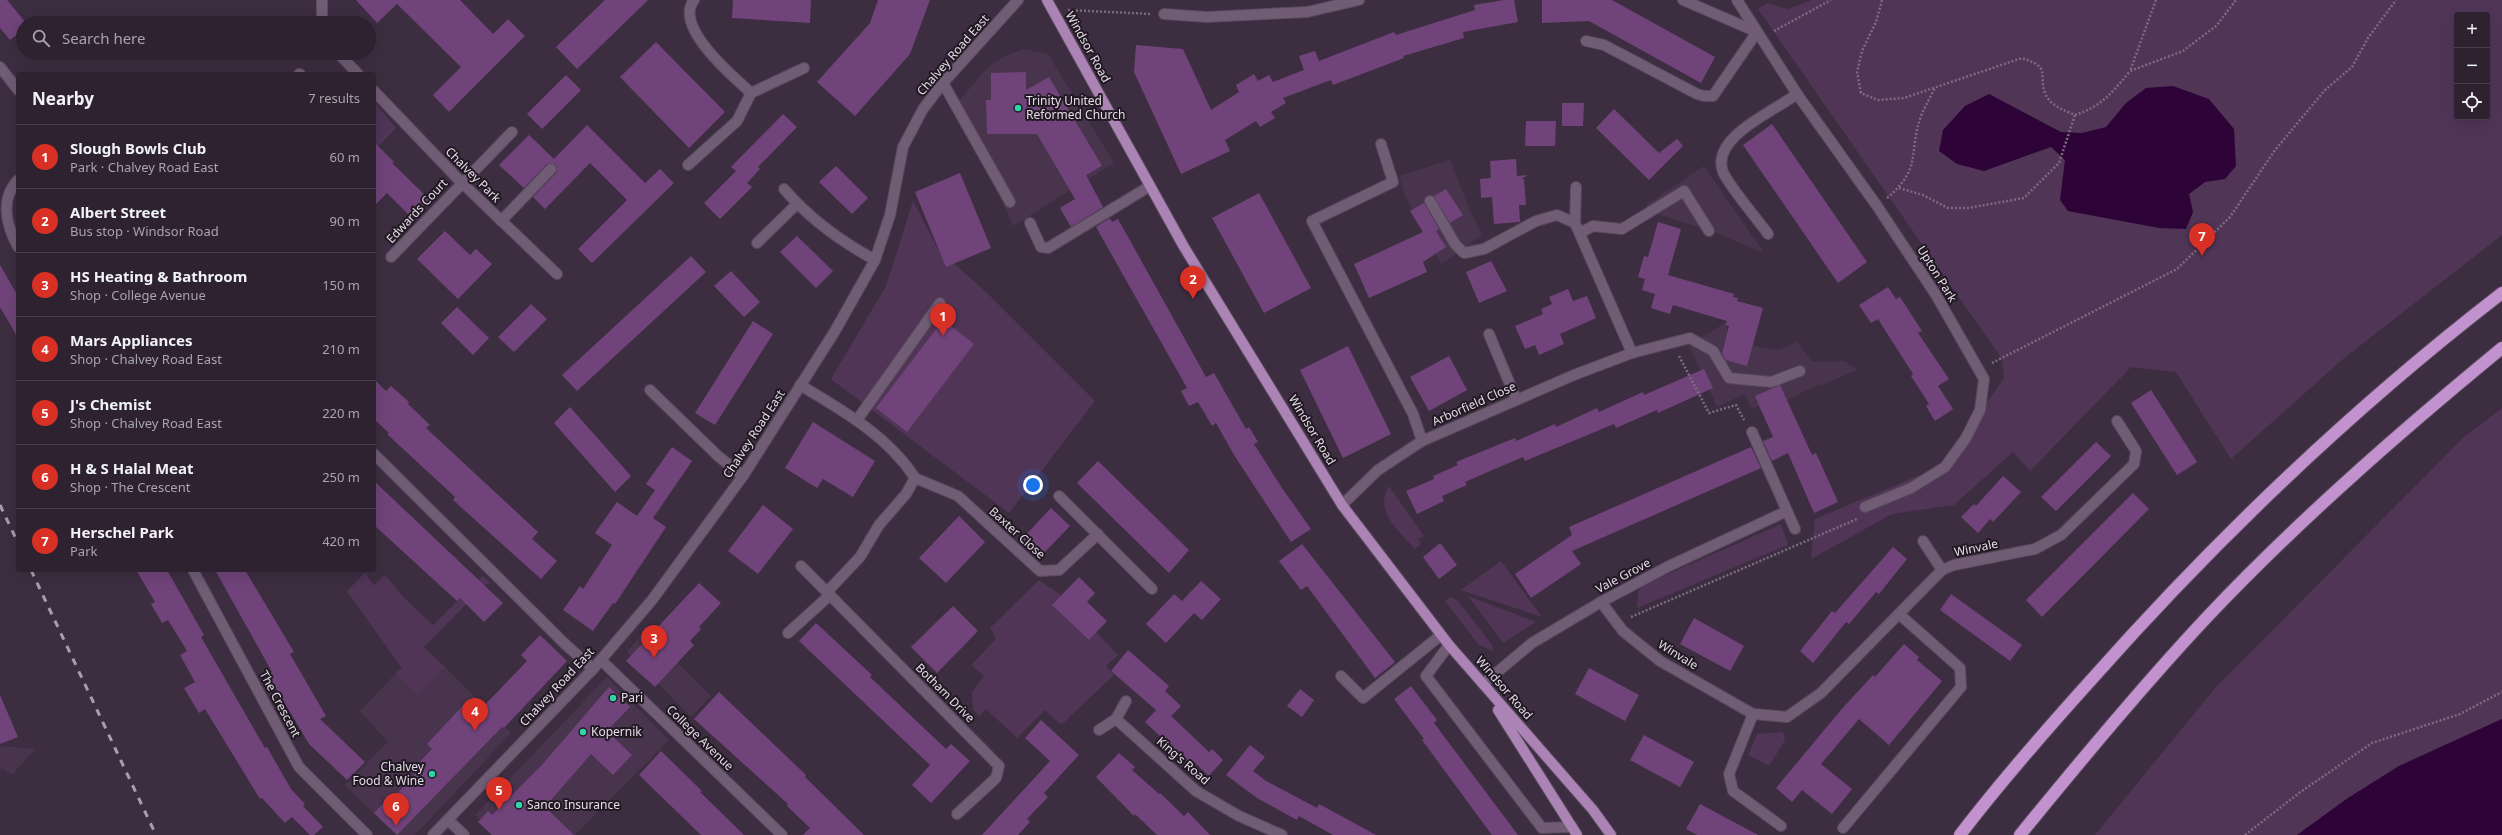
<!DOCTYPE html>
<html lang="en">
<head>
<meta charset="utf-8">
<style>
  :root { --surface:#2e2231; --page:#3a2f3d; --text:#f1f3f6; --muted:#a7a4ab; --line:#493f4d; --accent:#d93025 }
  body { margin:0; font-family:"Noto Sans",sans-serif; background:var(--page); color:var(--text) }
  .controls { position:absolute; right:12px; top:12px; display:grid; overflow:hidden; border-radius:4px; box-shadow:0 4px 16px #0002 }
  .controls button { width:36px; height:36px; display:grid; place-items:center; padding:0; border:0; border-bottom:1px solid var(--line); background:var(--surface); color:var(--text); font:20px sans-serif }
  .you { position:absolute; left:1033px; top:485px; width:14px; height:14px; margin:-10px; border:3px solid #fff; border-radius:50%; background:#1a73e8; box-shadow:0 0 0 6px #1a73e833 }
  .badge { display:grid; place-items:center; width:26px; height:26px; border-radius:50%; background:var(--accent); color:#fff; font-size:13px; font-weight:700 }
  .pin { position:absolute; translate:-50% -33px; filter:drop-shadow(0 1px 2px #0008) }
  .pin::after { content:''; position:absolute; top:21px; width:14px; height:12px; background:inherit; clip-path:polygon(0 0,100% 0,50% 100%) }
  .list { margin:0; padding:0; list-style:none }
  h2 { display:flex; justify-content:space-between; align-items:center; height:52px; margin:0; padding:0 16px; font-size:17px }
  h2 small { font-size:13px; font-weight:400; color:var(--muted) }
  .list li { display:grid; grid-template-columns:26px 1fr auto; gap:12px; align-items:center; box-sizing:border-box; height:64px; padding:0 16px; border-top:1px solid var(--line) }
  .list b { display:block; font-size:15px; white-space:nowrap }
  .list p { margin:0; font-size:13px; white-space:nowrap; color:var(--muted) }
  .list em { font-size:13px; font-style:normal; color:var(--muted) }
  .icon { flex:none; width:22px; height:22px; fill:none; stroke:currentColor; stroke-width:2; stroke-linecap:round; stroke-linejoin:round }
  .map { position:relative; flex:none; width:2502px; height:835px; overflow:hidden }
  .search { position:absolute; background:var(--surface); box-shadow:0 4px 16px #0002; left:16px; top:16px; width:360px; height:44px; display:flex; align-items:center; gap:10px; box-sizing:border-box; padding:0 14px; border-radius:22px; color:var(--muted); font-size:15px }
  .panel { position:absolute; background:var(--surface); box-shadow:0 4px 16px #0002; left:16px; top:72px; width:360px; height:500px; border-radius:4px }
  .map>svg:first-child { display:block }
</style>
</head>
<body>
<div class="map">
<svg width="2502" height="835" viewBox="0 0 2502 835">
  <rect width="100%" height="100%" fill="#3d2d41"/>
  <g fill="#49344e">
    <polygon points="1024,49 1048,54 1114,163 1013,226 958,102 989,66 1005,56"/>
    <polygon points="1450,160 1469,208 1482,235 1441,264 1405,196 1399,176"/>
    <polygon points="1704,166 1764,253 1711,231 1651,212 1646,205"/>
    <polygon points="1725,323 1731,343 1779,350 1797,342 1812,362 1844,361 1857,370 1820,386 1819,384 1762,413 1758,406 1752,410 1745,394 1717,407 1689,345"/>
    <polygon points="645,630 711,696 691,717 627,652"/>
    <polygon points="445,667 511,733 415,835 396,835 345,785 388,742 360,711 395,674 417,695"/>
    <polygon points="607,677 669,740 575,835 496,835 475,815"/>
    <polygon points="0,746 35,749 12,775 2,768 0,771"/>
  </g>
  <g fill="#503557" fill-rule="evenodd">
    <path d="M1812,0H2502V235L2343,359L2231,459L2176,372L2131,367L2030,471L2013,452L1954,505L1892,514L1811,559L1815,519L1944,465L2004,378L2002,359L1758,9L1767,3L1788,9ZM2457,15H2487V117H2457Z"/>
    <polygon points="374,102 396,128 374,151"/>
    <polygon points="913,201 938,249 987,293 1095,401 1009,513 831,379 886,286"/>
    <polygon points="2502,408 2502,719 2399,766 2348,798 2297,835 2095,835 2216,687 2464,437"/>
    <path d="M1389,486L1424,536L1418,539L1421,544L1415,549C1399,531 1373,511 1389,486Z"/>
    <polygon points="1781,524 1788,545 1637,608 1638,591 1643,585"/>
    <polygon points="1501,561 1542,617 1461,590"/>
    <polygon points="365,573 374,585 385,575 403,597 433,625 483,576 490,583 486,584 424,647 445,667 417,695 395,674 402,668 347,591"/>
    <polygon points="1039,580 1060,594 1118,655 1106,666 1114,675 1061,725 1045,710 1017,738 986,709 979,716 973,709 972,692 984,676 971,665 996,639 990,628"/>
    <polygon points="1468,596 1536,622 1503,643"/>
    <polygon points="1450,597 1458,601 1493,646 1492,651 1478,644 1445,601"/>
    <polygon points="1783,732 1785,740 1769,766 1748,755 1757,734"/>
  </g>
  <g fill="#2e0337">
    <polygon points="2173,86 2209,99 2234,129 2236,166 2225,179 2205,182 2189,194 2193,212 2186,229 2159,228 2068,211 2060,200 2065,160 2051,147 1984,171 1957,164 1939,151 1943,130 1965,106 1989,94 2061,132 2082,133 2106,127 2126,103 2146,88"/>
    <polygon points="2502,719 2502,835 2297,835 2348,798 2399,766"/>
  </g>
  <g fill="#70447a">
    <polygon points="0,0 7,0 26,23 23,23 23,30 10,40 0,28"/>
    <polygon points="356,0 460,0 493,34 508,19 525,36 449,112 433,95 461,67 397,4 377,23"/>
    <polygon points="605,0 648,0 577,69 556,47"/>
    <polygon points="733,0 811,0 810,23 732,18"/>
    <polygon points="878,0 930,0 910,54 855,116 817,82 870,23"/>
    <polygon points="1504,0 1514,0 1518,22 1463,32 1464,38 1403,56 1404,58 1333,85 1331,80 1283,98 1286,103 1271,112 1275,118 1260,127 1256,121 1225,140 1230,151 1181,174 1134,72 1136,45 1183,49 1211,110 1239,92 1236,85 1254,74 1258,81 1269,75 1273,82 1304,70 1299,56 1315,51 1319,61 1394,32 1396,35 1475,10 1474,5"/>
    <polygon points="1542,0 1612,0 1715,57 1701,83 1589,21 1542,23"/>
    <polygon points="656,42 725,112 689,148 620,77"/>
    <polygon points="1026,72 1026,90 1049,77 1102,166 1086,175 1103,207 1071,227 1060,208 1075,199 1037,134 987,134 986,100 991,100 991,73"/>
    <polygon points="566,75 581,90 542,129 527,114"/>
    <polygon points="1562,103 1584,103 1583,126 1562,126"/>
    <polygon points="1614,109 1659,153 1677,139 1683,146 1649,180 1596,128"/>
    <polygon points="783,114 797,127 758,167 760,169 747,183 752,187 720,219 704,203 736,171 731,167"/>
    <polygon points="1526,121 1556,121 1555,146 1525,146"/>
    <polygon points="1772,124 1867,262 1838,283 1743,145"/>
    <polygon points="587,125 645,183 660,169 674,183 592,263 578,249 627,200 590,163 545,209 533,197 556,173 557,168 555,164 547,164 524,188 499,165 529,135 554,159"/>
    <polygon points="374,142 394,162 392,163 430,200 412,218 387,193 374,206"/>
    <polygon points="1516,159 1517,176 1528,175 1521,179 1524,179 1526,205 1519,205 1520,222 1494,224 1492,197 1481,198 1480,179 1491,178 1490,161"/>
    <polygon points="836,166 868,198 852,214 819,182"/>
    <polygon points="960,173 991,248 946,267 915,192"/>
    <polygon points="1446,189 1463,215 1450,223 1434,196"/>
    <polygon points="1259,193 1311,288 1264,313 1212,218"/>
    <polygon points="1424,203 1439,229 1436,231 1446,247 1423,262 1427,272 1369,298 1354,264 1423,232 1410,211"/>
    <polygon points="1110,218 1112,222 1118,219 1206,377 1214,373 1246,429 1249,427 1258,442 1254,444 1282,488 1311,529 1291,542 1234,455 1216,423 1212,426 1198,402 1189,406 1181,391 1187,388 1096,227"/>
    <polygon points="1658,222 1681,229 1668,275 1734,294 1733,297 1738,298 1737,301 1763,308 1747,366 1726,360 1722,354 1729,326 1725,325 1727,321 1673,305 1670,314 1651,308 1655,294 1642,290 1645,279 1638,277 1644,256 1648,257"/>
    <polygon points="445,231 470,255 476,249 492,264 458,299 417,259"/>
    <polygon points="797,236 833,271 816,288 780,252"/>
    <polygon points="691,256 706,272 577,391 562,375"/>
    <polygon points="1491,261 1507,291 1479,303 1466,272"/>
    <polygon points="0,265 18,296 18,338 0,307"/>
    <polygon points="731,271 760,302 744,317 714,286"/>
    <polygon points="1888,287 1896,299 1900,297 1922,331 1918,333 1949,379 1938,386 1953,409 1935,421 1926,406 1929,404 1911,376 1913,374 1878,319 1871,323 1859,305"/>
    <polygon points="1568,289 1573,301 1587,296 1596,318 1560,334 1564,344 1539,355 1535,345 1525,349 1515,326 1543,314 1541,309 1552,304 1549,297"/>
    <polygon points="531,304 547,319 514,352 498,337"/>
    <polygon points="457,307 489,338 473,355 441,323"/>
    <polygon points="943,320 974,344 907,432 876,408"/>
    <polygon points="753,321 773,334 715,425 695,413"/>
    <polygon points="1348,346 1391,434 1343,458 1300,370"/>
    <polygon points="1449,356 1467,390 1429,411 1410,377"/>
    <polygon points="1704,369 1713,388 1658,413 1657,410 1616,428 1614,424 1525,461 1523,457 1497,468 1465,482 1467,485 1442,496 1444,501 1417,514 1406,491 1434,479 1433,476 1458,465 1456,462 1515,438 1516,441 1555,424 1556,427 1597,408 1599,412 1643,392 1644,395"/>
    <polygon points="374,379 386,391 391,386 409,402 408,404 430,425 426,428 538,532 532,539 557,561 541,579 453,500 455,497 387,434 389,433 374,419"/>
    <polygon points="1780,385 1812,455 1816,453 1838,502 1814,513 1788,453 1772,461 1763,441 1773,437 1755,396"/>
    <polygon points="2151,390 2197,462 2177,475 2131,403"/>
    <polygon points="570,407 631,476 615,492 554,423"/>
    <polygon points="813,422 875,461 853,497 823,479 817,488 785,468"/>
    <polygon points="2096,442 2111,456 2056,511 2041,497"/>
    <polygon points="672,447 692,461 653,518 666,527 615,604 613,603 593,631 563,610 580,586 583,589 612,545 595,533 617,502 637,516 655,490 646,484"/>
    <polygon points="1751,447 1761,468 1572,551 1581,564 1531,598 1515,574 1572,535 1569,527"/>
    <polygon points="1098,461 1189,550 1169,573 1077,483"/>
    <polygon points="2003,476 2021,492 1993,522 1990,519 1978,533 1961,517 1974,504 1976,506"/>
    <polygon points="374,481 503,603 484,622 460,598 457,601 374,525"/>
    <polygon points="2133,493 2149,509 2042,617 2026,600"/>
    <polygon points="763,505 793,529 758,574 728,551"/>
    <polygon points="1051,508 1070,526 1041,556 1022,539"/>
    <polygon points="959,516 985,542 946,583 919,558"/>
    <polygon points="1440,543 1457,565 1439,579 1423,557"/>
    <polygon points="1302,544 1395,662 1375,678 1307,586 1301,590 1279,561"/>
    <polygon points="1893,547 1907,559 1879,594 1876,592 1849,624 1846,622 1813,663 1800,651 1832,611 1835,613"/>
    <polygon points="136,570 167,570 204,635 201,637 265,748 267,747 291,789 305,804 303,806 323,827 314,835 310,835 292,817 285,823 262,798 260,799 205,709 199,713 184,688 195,682 180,655 187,651 168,620 162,623 151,604 155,602"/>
    <polygon points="215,570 245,570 294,652 290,654 326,716 320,719 365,762 347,780 309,744 268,675 272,672"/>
    <polygon points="1079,577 1095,593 1087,602 1107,621 1089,640 1052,605"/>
    <polygon points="1201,581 1221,599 1202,620 1194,613 1166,643 1146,624 1174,594 1182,601"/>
    <polygon points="699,583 721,603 699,627 701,629 690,641 694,645 655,687 626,661"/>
    <polygon points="1951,594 2022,645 2010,661 1940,610"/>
    <polygon points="953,606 978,631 937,673 911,647"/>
    <polygon points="1694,618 1744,646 1730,671 1680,644"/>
    <polygon points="816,623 872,675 870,677 946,749 951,744 970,761 931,803 912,785 930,765 799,641"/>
    <polygon points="540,635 567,661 504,728 502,727 397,835 374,813 390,796 393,798 417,772 414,768 432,749 427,744 469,699 480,710 527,661 521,655"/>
    <polygon points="1904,644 1919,657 1917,660 1942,681 1889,745 1859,719 1821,764 1852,789 1832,814 1802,790 1792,802 1776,788 1840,711 1873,675 1875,677"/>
    <polygon points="1128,650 1169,686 1165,691 1181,706 1171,716 1209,752 1212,749 1223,760 1209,776 1194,762 1191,765 1145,722 1156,710 1111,671"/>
    <polygon points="1589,668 1639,695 1625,721 1575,694"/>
    <polygon points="1411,686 1437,720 1434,723 1518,835 1492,835 1422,740 1424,739 1394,699"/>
    <polygon points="609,687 630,707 607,731 632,755 613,775 591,754 545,807 574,835 492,835 478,822 488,811 492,815 541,766"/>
    <polygon points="1300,689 1314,700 1302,717 1287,706"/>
    <polygon points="719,692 806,775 805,777 864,835 803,835 810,828 787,806 788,804 694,719"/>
    <polygon points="0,695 18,737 0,744"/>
    <polygon points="1041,720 1079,755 1044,793 1048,797 1027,819 1030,822 1018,835 982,835 1050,761 1025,738"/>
    <polygon points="1644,735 1694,762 1680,787 1630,760"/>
    <polygon points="1250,745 1265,757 1253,771 1266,781 1317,808 1319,804 1376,835 1333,835 1299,816 1297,820 1257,798 1226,775"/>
    <polygon points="661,751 702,791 700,792 744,835 701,835 639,775"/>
    <polygon points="1119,753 1135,767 1132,770 1159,794 1160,793 1184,816 1188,812 1210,835 1157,835 1135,814 1134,816 1096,777"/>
    <polygon points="1700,804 1758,835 1697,835 1686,829"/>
  </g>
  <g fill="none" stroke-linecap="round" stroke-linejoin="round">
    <defs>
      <g id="minor">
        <polyline points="322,0 322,23"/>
        <path d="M694,0C673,27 734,77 751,93"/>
        <polyline points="1737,0 1797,94 1877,206 1936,295 1984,379 1980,410 1966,438 1945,467 1911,488 1865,507"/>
        <polyline points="1164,14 1207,17 1307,12 1359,0"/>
        <polyline points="1586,41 1604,45 1697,94 1704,96 1713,96 1757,32 1683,0"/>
        <polyline points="338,53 358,74"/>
        <polyline points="0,67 18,90"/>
        <polyline points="299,74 300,74"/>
        <polyline points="943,83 1010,202"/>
        <polyline points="374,91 461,182 557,274"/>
        <polyline points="1381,144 1393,182 1312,221 1413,414 1422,441"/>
        <polyline points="688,165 737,121 751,93 804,68"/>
        <path d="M18,180C0,199 6,225 18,247"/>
        <polyline points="1576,187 1575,223 1632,353"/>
        <path d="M784,189C809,218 842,242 875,260"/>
        <polyline points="1430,201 1455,244 1464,253 1484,249 1536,221 1557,215 1575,223"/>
        <polyline points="501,221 551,169"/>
        <polyline points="1030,223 1041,247 1048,248 1150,186"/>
        <polyline points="1580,233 1593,226 1622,229 1684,191 1709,231"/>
        <path d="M1768,234C1758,220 1729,186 1723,172C1710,137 1775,111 1797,94"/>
        <polyline points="757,243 797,204"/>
        <polyline points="391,257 512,132"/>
        <polyline points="1489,334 1516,399"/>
        <path d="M800,385C842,410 888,436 915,478L906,494L879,525L860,557L827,592"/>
        <polyline points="650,390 718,456 743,476"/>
        <polyline points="857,420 940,303"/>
        <polyline points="1752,432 1795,529"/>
        <polyline points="374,454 565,644 593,669"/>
        <polyline points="915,478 958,496 1040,571 1059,570 1098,534"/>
        <polyline points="1059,496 1152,589"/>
        <polyline points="1342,505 1378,470 1422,441 1574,375 1632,353 1690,338 1713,351 1729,378 1771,382 1800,371"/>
        <polyline points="1923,541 1942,570"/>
        <polyline points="801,566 999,766 996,778 957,814"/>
        <polyline points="193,570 299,767 367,835"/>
        <polyline points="1601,602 1623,631 1660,661 1753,714 1787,717 1821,693 1942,570 1954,565 2035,549 2061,535 2134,464 2136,451 2117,421"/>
        <polyline points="788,633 830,595"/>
        <polyline points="1449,645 1426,676 1542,828 1572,827"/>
        <polyline points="601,660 782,835"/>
        <polyline points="1341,676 1363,698 1441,635"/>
        <polyline points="1483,684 1532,643 1601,602 1669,566 1787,511"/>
        <polyline points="1753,714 1729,774 1733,791 1781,826"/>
        <polyline points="1116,719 1196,791 1239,816 1282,835"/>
        <polyline points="1099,730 1116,719 1126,701"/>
        <polyline points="448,820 464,835"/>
        <polyline points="1843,828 1961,687 1960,668 1899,614"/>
        <polyline points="433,835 593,669 652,600 743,476 835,331 875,260 890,215 903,147 923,109 943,83 1018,0"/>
      </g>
      <g id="major">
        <polyline points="1047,0 1184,247 1342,505 1449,645 1593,810 1611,835"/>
        <polyline points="1498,710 1577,835"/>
      </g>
      <g id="highway">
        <path d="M1960,835C2001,781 2046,730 2092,679C2217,538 2353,408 2502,293"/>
        <path d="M2020,835C2081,760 2143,685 2209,615C2300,519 2400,432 2502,348"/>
      </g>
    </defs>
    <use href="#minor" stroke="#58495c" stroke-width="12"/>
    <use href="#major" stroke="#58495c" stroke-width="12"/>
    <use href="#highway" stroke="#58495c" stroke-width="14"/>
    <g stroke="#7b6c7e" stroke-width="2.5" stroke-dasharray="2 2" stroke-linecap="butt">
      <path d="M1882,0L1876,22L1862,51L1857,72L1861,93L1878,100L1904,98L2022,58C2052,68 2038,73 2045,93C2050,106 2064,110 2075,115C2102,106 2112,93 2130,71"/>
      <polyline points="2156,0 2130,71 2183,51 2216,26 2236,0"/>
      <polyline points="1068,10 1151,14"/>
      <polyline points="1774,31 1831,0"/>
      <polyline points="1899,188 1923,195 1948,208 1968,208 2024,198 2059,163 2075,115"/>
      <path d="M1887,198C1923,168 1908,151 1921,116C1925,107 1930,97 1935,88"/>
      <polyline points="1679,356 1709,413 1736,405 1744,420"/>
      <polyline points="1992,363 2177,269 2230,217 2275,150 2325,90 2352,67 2368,38 2396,0"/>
      <polyline points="1631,617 1857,519"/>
      <polyline points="2245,835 2299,793 2372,743 2460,714 2502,692"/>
    </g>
    <use href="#minor" stroke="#705c75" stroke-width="10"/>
    <use href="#major" stroke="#ab83b5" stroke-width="10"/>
    <use href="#highway" stroke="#c292ce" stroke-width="12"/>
    <g stroke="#aa9dac" stroke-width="3" stroke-dasharray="7 7" stroke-linecap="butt">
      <polyline points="0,505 18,543"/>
      <polyline points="31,570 156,835"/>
    </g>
  </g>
  <g fill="#31d4a9" stroke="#201922" stroke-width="1.5">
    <circle cx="1018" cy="108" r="4"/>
    <circle cx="613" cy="698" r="4"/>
    <circle cx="583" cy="732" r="4"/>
    <circle cx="432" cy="774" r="4"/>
    <circle cx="519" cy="805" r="4"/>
  </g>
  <g text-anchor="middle" stroke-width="4" stroke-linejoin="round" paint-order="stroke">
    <g font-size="12" fill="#e6dbe8" stroke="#201922">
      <text transform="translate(1088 47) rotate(61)" y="4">Windsor Road</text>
      <text transform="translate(953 55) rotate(-49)" y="4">Chalvey Road East</text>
      <text transform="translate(473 175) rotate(45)" y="4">Chalvey Park</text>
      <text transform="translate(417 211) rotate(-47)" y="4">Edwards Court</text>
      <text transform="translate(1937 274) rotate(58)" y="4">Upton Park</text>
      <text transform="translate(1474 404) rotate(-24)" y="4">Arborfield Close</text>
      <text transform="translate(1312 430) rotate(59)" y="4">Windsor Road</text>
      <text transform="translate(754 434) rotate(-57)" y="4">Chalvey Road East</text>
      <text transform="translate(1017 533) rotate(42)" y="4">Baxter Close</text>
      <text transform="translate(1976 548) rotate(-12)" y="4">Winvale</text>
      <text transform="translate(1623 576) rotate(-28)" y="4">Vale Grove</text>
      <text transform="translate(1678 655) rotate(32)" y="4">Winvale</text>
      <text transform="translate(557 687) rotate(-47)" y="4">Chalvey Road East</text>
      <text transform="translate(1504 688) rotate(49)" y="4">Windsor Road</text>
      <text transform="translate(945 693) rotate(45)" y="4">Botham Drive</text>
      <text transform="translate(280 704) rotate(62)" y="4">The Crescent</text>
      <text transform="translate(700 738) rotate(44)" y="4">College Avenue</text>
      <text transform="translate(1183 761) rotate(41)" y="4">King's Road</text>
    </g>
    <g font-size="12" fill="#e6dbe8" stroke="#201922" text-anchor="start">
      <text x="1026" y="105">Trinity United<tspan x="1026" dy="14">Reformed Church</tspan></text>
      <text x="621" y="702">Pari</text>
      <text x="591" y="736">Kopernik</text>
      <text x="424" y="771" text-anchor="end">Chalvey<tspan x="424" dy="14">Food &amp; Wine</tspan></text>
      <text x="527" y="809">Sanco Insurance</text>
    </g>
  </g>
</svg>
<div class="controls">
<button>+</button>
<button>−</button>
<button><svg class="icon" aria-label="locate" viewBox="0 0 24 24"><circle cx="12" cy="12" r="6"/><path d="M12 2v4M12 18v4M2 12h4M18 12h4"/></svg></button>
</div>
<div class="you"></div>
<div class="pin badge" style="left:943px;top:336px">1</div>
<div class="pin badge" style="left:1193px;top:299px">2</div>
<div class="pin badge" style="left:654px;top:658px">3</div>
<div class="pin badge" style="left:475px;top:731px">4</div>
<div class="pin badge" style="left:499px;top:810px">5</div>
<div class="pin badge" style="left:396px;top:826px">6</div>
<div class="pin badge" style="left:2202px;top:256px">7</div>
<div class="search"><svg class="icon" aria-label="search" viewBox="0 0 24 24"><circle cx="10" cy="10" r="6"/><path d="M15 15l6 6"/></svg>Search here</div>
<section class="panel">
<h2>Nearby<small>7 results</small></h2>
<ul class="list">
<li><span class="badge">1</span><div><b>Slough Bowls Club</b><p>Park · Chalvey Road East</p></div><em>60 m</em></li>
<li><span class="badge">2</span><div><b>Albert Street</b><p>Bus stop · Windsor Road</p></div><em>90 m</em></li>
<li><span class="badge">3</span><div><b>HS Heating &amp; Bathroom</b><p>Shop · College Avenue</p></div><em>150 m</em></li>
<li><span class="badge">4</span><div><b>Mars Appliances</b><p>Shop · Chalvey Road East</p></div><em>210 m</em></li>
<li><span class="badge">5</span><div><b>J's Chemist</b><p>Shop · Chalvey Road East</p></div><em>220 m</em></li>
<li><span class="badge">6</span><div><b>H &amp; S Halal Meat</b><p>Shop · The Crescent</p></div><em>250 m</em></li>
<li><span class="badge">7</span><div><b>Herschel Park</b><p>Park</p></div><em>420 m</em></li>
</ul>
</section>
</div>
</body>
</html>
